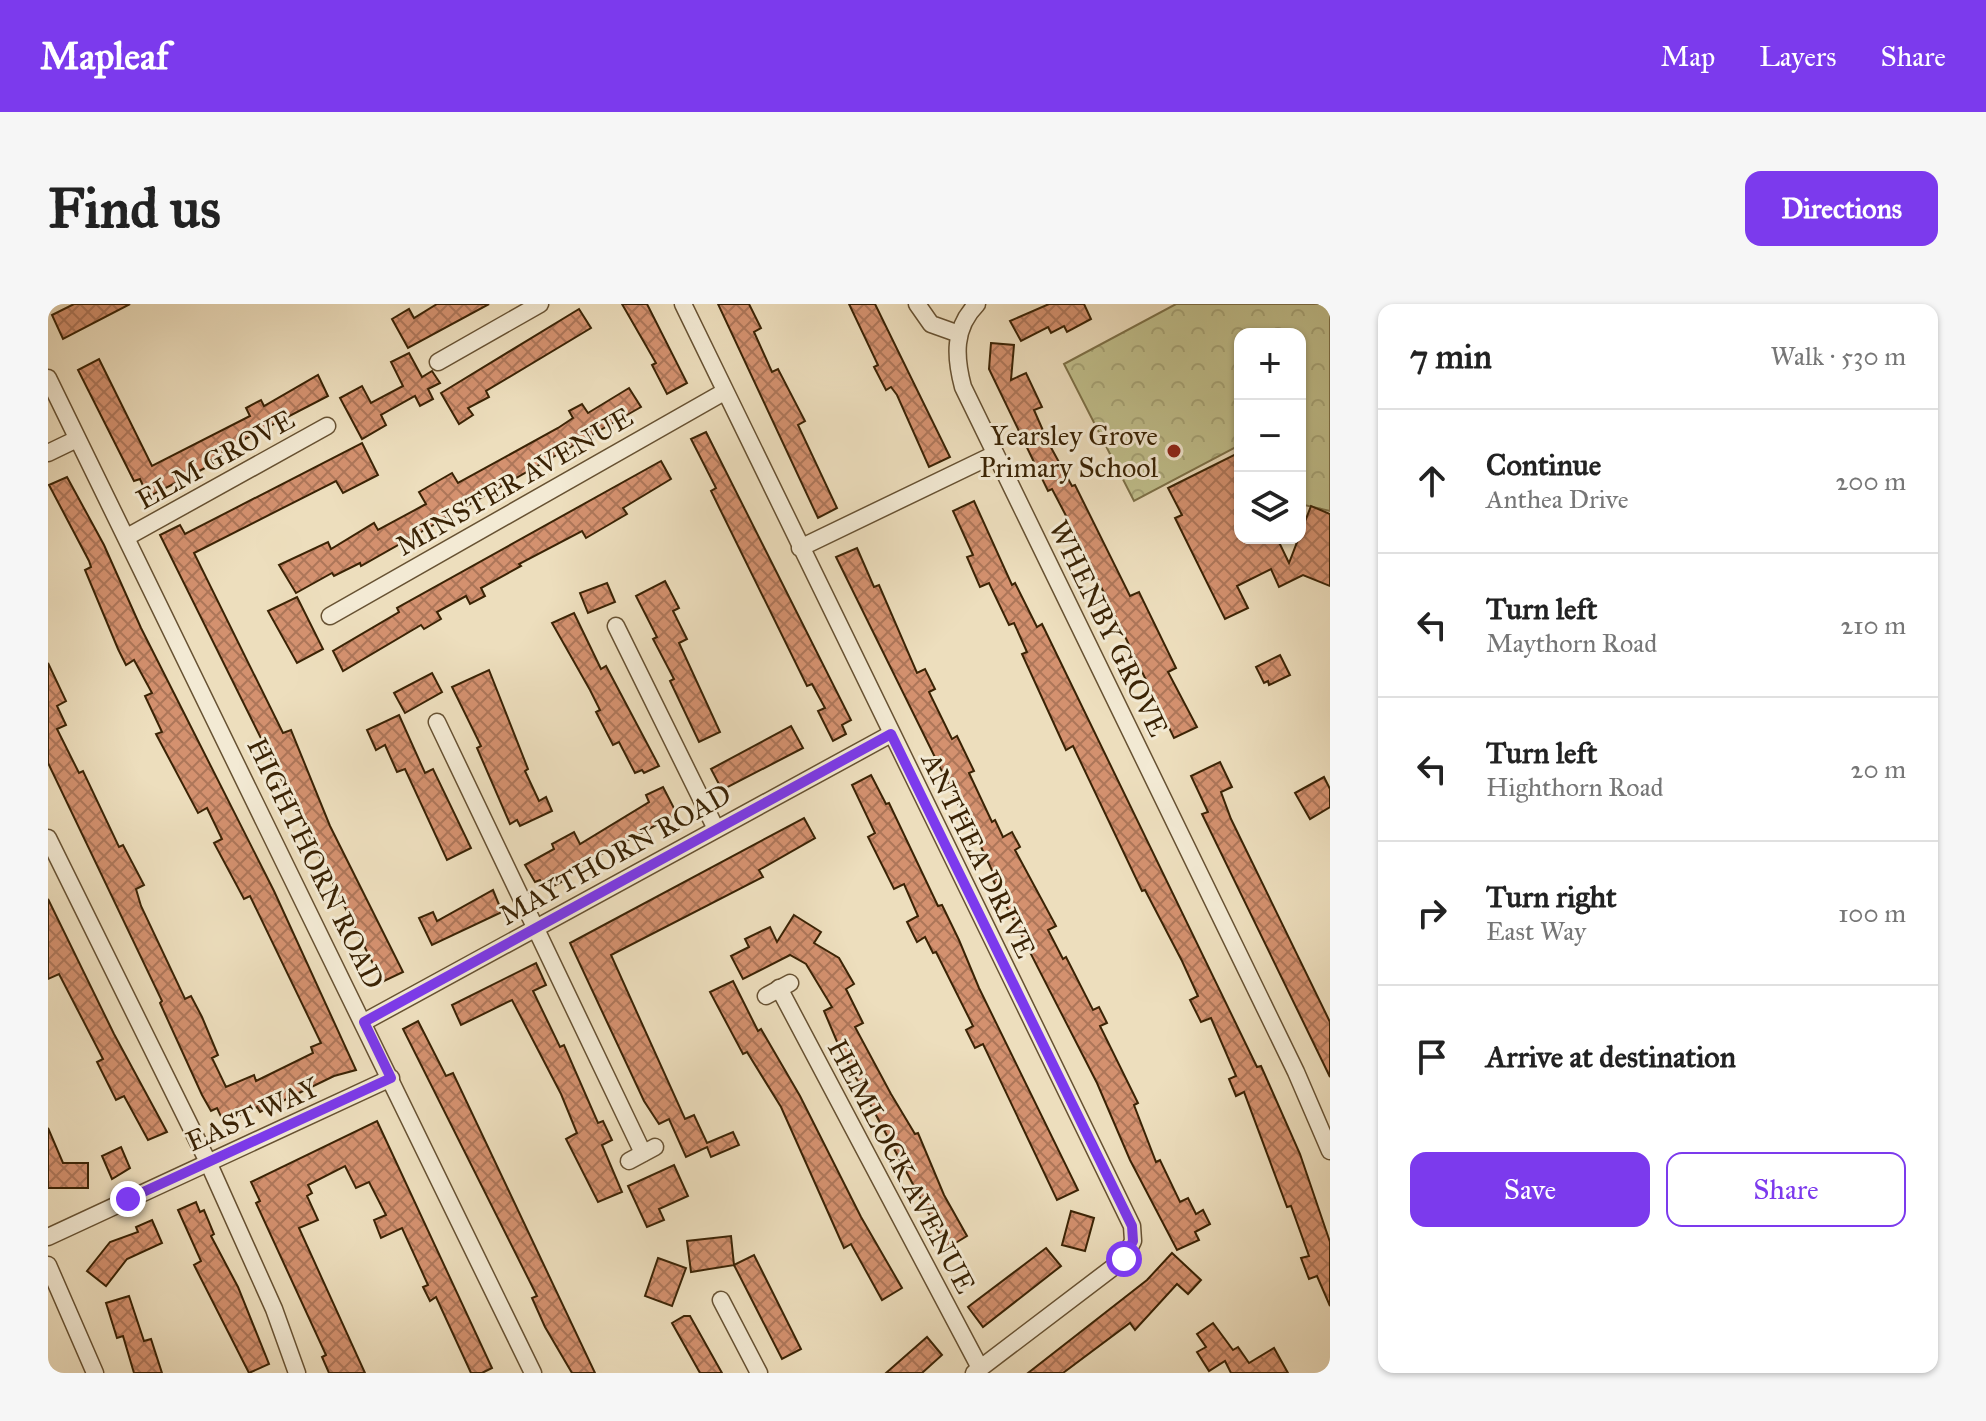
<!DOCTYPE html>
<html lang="en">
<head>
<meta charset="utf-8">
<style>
  :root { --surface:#fff; --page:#f6f6f6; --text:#222; --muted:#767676; --line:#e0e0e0; --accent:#7c3aed }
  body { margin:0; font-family:"IM FELL Great Primer",serif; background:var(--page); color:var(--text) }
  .controls { position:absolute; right:24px; top:24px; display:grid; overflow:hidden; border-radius:16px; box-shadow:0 2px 6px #0004 }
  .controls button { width:72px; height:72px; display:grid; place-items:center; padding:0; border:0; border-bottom:2px solid var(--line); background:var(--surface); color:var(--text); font:40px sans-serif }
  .stop { position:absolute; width:24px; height:24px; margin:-18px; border:6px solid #7c3aed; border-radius:50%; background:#fff }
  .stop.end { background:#7c3aed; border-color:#fff; box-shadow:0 2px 8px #0008 }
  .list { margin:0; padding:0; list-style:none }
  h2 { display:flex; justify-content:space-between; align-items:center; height:104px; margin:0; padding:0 32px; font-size:34px }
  h2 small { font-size:26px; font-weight:400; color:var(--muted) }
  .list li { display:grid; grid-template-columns:52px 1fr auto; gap:24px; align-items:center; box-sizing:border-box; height:144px; padding:0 32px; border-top:2px solid var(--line) }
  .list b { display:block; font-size:30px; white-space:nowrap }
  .list p { margin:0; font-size:26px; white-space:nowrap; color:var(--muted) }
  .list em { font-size:26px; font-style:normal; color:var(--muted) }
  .actions { display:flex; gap:16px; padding:24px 32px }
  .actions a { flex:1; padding:18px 0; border:2px solid var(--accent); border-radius:16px; text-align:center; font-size:28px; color:var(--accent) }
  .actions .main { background:var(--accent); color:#fff }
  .icon { flex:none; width:44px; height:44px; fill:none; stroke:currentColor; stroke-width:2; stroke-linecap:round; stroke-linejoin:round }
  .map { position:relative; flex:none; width:1282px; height:1069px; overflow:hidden; border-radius:16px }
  header { display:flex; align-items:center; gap:48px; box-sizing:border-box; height:112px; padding:0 40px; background:var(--accent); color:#fff }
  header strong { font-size:38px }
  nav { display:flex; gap:44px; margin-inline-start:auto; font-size:28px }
  .intro { display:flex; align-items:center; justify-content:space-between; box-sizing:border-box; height:192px; padding:0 48px }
  h1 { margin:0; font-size:56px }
  .button { padding:20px 36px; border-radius:16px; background:var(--accent); color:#fff; font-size:28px; font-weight:700 }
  main { display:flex; gap:48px; padding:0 48px }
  aside { flex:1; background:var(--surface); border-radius:16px; box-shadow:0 2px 6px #0004 }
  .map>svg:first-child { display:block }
</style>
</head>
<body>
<header>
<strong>Mapleaf</strong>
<nav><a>Map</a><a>Layers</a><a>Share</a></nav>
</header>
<div class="intro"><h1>Find us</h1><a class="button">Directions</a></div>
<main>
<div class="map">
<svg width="1282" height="1069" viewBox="0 0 1282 1069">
  <defs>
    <pattern id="park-crowns" width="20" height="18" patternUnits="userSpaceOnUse" patternTransform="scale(2)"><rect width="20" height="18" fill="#c0bf8c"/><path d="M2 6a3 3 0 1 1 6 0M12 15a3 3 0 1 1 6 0" fill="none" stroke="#a6a477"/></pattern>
    <pattern id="building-cross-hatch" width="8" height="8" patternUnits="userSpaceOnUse" patternTransform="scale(2)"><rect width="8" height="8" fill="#d4916f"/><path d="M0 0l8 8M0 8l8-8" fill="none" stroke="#ad7659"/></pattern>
  </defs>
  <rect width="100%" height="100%" fill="#eddebd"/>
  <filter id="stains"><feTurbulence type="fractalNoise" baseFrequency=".0025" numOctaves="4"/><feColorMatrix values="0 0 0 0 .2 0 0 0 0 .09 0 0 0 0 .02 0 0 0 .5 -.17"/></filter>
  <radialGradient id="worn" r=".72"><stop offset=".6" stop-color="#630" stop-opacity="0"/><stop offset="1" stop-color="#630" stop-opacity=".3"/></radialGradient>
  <polygon fill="url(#park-crowns)" stroke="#7d7148" stroke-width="2" points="1128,0 1282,0 1282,207 1252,200 1252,30 1192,30 1192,141 1086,197 1016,60"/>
  <g fill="url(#building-cross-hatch)" stroke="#3a2305" stroke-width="2">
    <polygon points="26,0 82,0 15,35 4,11"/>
    <polygon points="389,0 441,0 360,44 344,15 361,5 366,14"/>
    <polygon points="574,0 599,0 639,79 619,90 604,61 608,59"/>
    <polygon points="670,0 701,0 713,24 706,28 724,68 730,65 757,117 750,121 789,204 770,214"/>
    <polygon points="801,0 827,0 902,153 881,163 849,91 843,83 838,86 826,63 830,61"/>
    <polygon points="1001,0 1036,0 1043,15 1019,28 1016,22 1003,29 1000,23 973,37 962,17"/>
    <polygon points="531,5 543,24 438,87 441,93 420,104 425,111 411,120 393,89"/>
    <polygon points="943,39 966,41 963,76 978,69 994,103 986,106 1000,138 1024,182 1027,181 1082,292 1091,288 1128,364 1120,368 1149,423 1126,434 1027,229 1004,185 1000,187 941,65"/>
    <polygon points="361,49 374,73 384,67 392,79 380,85 385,95 372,102 367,92 333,111 338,121 314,135 292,94 314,82 323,99 355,82 343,58"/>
    <polygon points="51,55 104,162 202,112 198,104 213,96 216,102 270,71 280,92 199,134 163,156 165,160 100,193 92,175 86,177 30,66"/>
    <polygon points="581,84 593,103 313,262 312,259 286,272 284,269 248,289 231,261 280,238 283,245 326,219 330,226 378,200 371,188 404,169 410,179 510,124 525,114 521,107 534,100 540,109"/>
    <polygon points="658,128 803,416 794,421 798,430 785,437 770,407 777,404 764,380 759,382 663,187 668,184 643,135"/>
    <polygon points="314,139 330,171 295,189 288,177 146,249 235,429 243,426 282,522 355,668 334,678 112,231 132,221 137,230"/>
    <polygon points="1192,148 1192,234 1229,234 1241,259 1263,202 1282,210 1282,282 1255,271 1231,283 1223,265 1189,282 1200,304 1177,315 1127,214 1134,211 1120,184"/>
    <polygon points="613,157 623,175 575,204 579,210 538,234 534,227 471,260 473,262 433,284 437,292 422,300 418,292 389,308 393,315 376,325 373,321 295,367 285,347 351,308 349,304"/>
    <polygon points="19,173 56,241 93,324 226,587 308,766 286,772 212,808 209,803 176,819 169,804 163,807 154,791 112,699 114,697 0,459 0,359 18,397 9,402 18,421 9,425 31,469 35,467 71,543 75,541 96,581 88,585 93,602 137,695 143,692 154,713 170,751 164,754 178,783 206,771 208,777 265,749 263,743 273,739 202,592 196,595 166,539 174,535 159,504 150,509 108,430 114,428 97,392 104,389 86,356 78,361 70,345 37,266 43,263 41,257 1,181"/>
    <polygon points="926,197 964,281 967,279 989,323 994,320 1209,763 1213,762 1252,850 1282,938 1282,1002 1269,972 1261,975 1253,954 1261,952 1243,902 1239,903 1196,788 1188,792 1181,775 1188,772 1163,714 1153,718 1142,696 1150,692 1134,657 1097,586 1094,587 1025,442 1018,446 974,350 979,348 966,319 961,321 941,279 932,283 919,253 925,251 905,207"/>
    <polygon points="809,244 826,283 831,281 869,369 877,365 887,385 881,388 904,435 909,432 926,467 921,469 944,518 947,516 955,533 964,528 972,543 967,546 1008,622 1000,626 1015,655 1018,653 1045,706 1051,703 1059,719 1052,722 1090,799 1086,801 1108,858 1112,856 1132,898 1140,894 1148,910 1155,906 1162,920 1147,928 1151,936 1129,946 1082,856 1049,779 945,576 948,575 920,515 918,516 788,253"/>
    <polygon points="617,277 631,304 625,307 639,335 631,339 672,428 651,438 622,377 626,375 605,335 609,333 588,292"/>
    <polygon points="559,279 567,298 540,309 532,289"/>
    <polygon points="249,293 275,345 249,359 220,307"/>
    <polygon points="526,309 553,365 558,362 611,462 596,469 594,466 587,469 571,438 565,441 548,408 552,406 542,386 504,319"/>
    <polygon points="1232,351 1242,371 1221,381 1220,377 1216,379 1208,363"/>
    <polygon points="441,366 480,465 477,467 491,497 498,493 504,507 472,522 469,516 462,520 429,444 433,442 404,383"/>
    <polygon points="384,369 394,388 357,409 346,389"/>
    <polygon points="351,411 377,469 385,465 423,544 399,556 357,465 349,468 337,441 328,446 319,426"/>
    <polygon points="743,422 755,444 674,486 663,465"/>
    <polygon points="1172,458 1184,483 1173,488 1183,515 1282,718 1282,773 1154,510 1160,508 1143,472"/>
    <polygon points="823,471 838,500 841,499 890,602 894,601 911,636 931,684 1030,886 1009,896 935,740 927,744 918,726 925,722 888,648 885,649 877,633 869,638 859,618 870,612 856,580 846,585 820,533 827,529 804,481"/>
    <polygon points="1276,473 1282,485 1282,503 1262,515 1247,489"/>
    <polygon points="615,483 629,510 512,572 515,577 498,586 492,576 487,578 477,561 506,545 504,540 526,528 532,540 601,498 598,491"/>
    <polygon points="756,514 767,534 711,566 715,573 563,651 637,815 646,811 659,839 685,828 691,841 663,853 659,843 638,853 621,815 611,820 596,797 522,639"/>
    <polygon points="445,586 454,608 384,641 371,614 385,608 389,617"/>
    <polygon points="0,595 66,730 119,828 100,836 76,792 68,796 49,758 55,755 11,670 0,675"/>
    <polygon points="746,611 773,628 766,639 791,654 806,680 798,685 815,719 807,723 843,790 867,830 870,829 896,891 919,932 899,944 790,740 776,707 784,703 758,660 742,651 695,675 683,652 701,643 697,635 722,623 729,638"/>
    <polygon points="488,659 498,681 485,687 512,743 516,741 550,819 555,817 564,836 554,841 574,888 550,898 518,835 529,829 513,790 464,696 413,721 404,701"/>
    <polygon points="685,677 710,727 713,725 752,792 813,913 854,984 834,996 803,940 796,944 733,803 699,748 695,750 662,688"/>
    <polygon points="370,717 398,772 405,769 547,1069 524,1069 497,1023 484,994 489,992 355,725"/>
    <polygon points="329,817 444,1064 434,1069 423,1069 388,993 382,997 375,983 380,981 354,924 333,934 326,916 338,911 321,878 308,884 297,862 260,881 264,889 259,892 270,916 251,924 317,1069 281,1069 274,1053 278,1051 208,899 212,897 203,878"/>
    <polygon points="0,824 15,859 40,859 40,884 0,884"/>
    <polygon points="73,843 82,864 64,875 54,852"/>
    <polygon points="626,861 640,892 611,905 616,916 599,923 580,882"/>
    <polygon points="148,898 152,908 156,906 166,930 163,932 190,983 221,1060 201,1069 146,961 153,957 130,906"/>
    <polygon points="1023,907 1046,914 1037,947 1014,941"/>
    <polygon points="104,916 114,939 79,955 58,982 39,967 62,938 90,928 88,923"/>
    <polygon points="683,932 686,961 706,951 753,1045 734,1055 686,961 643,968 639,937"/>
    <polygon points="998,944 1013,962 935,1023 920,1003"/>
    <polygon points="1124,949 1153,976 1140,990 1129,980 1087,1026 1082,1019 1015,1069 980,1069 1099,976"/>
    <polygon points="610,954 638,964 624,1002 597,992"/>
    <polygon points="81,992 96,1037 103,1035 114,1069 86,1069 75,1032 69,1034 58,999"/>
    <polygon points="636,1012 642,1012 674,1069 652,1069 624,1019"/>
    <polygon points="1165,1019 1185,1046 1190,1043 1201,1059 1226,1044 1240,1069 1183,1069 1177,1057 1161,1067 1149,1048 1158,1043 1149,1030"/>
    <polygon points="879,1033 894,1051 874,1069 838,1069"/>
  </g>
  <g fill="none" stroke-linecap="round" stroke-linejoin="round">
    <defs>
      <g id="street">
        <polyline points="635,0 1084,922 1085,937 1076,955 926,1069"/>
        <polyline points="869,0 883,20 911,30"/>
        <path d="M929,0C905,24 907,53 915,83L1248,768L1282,847"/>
        <polyline points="390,58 492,0"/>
        <polyline points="0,74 485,1069"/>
        <polyline points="0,149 29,135"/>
        <polyline points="79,233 279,122"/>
        <polyline points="752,244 947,150"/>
        <polyline points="282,312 676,88"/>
        <polyline points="568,322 668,525"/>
        <polyline points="389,418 595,849"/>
        <polyline points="0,534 160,858 226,1005 249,1069"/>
        <polyline points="731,684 932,1064"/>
        <polyline points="718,692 742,679"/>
        <polyline points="316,718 843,430"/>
        <polyline points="581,857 607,843"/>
        <polyline points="0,933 343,774"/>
        <polyline points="0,961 47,1069"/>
        <polyline points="673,996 711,1069"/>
      </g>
    </defs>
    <use href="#street" stroke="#675233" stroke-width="19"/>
    <use href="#street" stroke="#f3ead4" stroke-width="16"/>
  </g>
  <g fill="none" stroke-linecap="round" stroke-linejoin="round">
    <polyline stroke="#7c3aed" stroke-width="10" points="80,895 343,774 316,718 843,430 1084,922 1085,937 1076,955"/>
  </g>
  <circle fill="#8f2418" stroke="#f3ead4" stroke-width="3" cx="1126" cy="147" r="8"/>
  <g text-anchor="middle" stroke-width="6" stroke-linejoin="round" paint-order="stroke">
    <g font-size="28" fill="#3a2305" stroke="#f3ead4" text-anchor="end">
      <text x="1110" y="141">Yearsley Grove<tspan x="1110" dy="32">Primary School</tspan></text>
    </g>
    <g font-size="28" fill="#3a2305" stroke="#f3ead4">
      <text transform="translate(167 155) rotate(-29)" y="10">ELM GROVE</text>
      <text transform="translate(466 177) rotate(-30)" y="10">MINSTER AVENUE</text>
      <text transform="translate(1061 324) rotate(64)" y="10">WHENBY GROVE</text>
      <text transform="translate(567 550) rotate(-29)" y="10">MAYTHORN ROAD</text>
      <text transform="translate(931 551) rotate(64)" y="10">ANTHEA DRIVE</text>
      <text transform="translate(268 559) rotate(64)" y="10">HIGHTHORN ROAD</text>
      <text transform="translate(204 810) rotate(-24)" y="10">EAST WAY</text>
      <text transform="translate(854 862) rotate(62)" y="10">HEMLOCK AVENUE</text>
    </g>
  </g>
  <rect width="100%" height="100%" filter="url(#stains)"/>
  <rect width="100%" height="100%" fill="url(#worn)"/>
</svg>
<div class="controls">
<button>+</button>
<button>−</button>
<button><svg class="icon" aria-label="layers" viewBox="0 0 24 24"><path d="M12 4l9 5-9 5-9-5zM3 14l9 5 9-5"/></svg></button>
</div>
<div class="stop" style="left:1076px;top:955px"></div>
<div class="stop end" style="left:80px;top:895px"></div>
</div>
<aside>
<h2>7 min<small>Walk · 530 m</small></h2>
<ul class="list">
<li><svg class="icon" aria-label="ahead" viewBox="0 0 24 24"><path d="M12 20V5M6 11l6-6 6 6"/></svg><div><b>Continue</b><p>Anthea Drive</p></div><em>200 m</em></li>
<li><svg class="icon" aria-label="left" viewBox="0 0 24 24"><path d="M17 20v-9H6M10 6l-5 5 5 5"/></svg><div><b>Turn left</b><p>Maythorn Road</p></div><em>210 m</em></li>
<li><svg class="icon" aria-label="left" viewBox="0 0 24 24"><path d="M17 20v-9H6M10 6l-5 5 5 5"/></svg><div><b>Turn left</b><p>Highthorn Road</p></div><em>20 m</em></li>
<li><svg class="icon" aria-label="right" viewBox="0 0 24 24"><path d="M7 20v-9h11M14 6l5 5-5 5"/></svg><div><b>Turn right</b><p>East Way</p></div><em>100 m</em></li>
<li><svg class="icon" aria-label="arrive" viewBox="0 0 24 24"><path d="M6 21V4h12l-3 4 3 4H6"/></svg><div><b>Arrive at destination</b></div></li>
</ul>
<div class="actions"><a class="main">Save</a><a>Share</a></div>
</aside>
</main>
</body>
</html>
